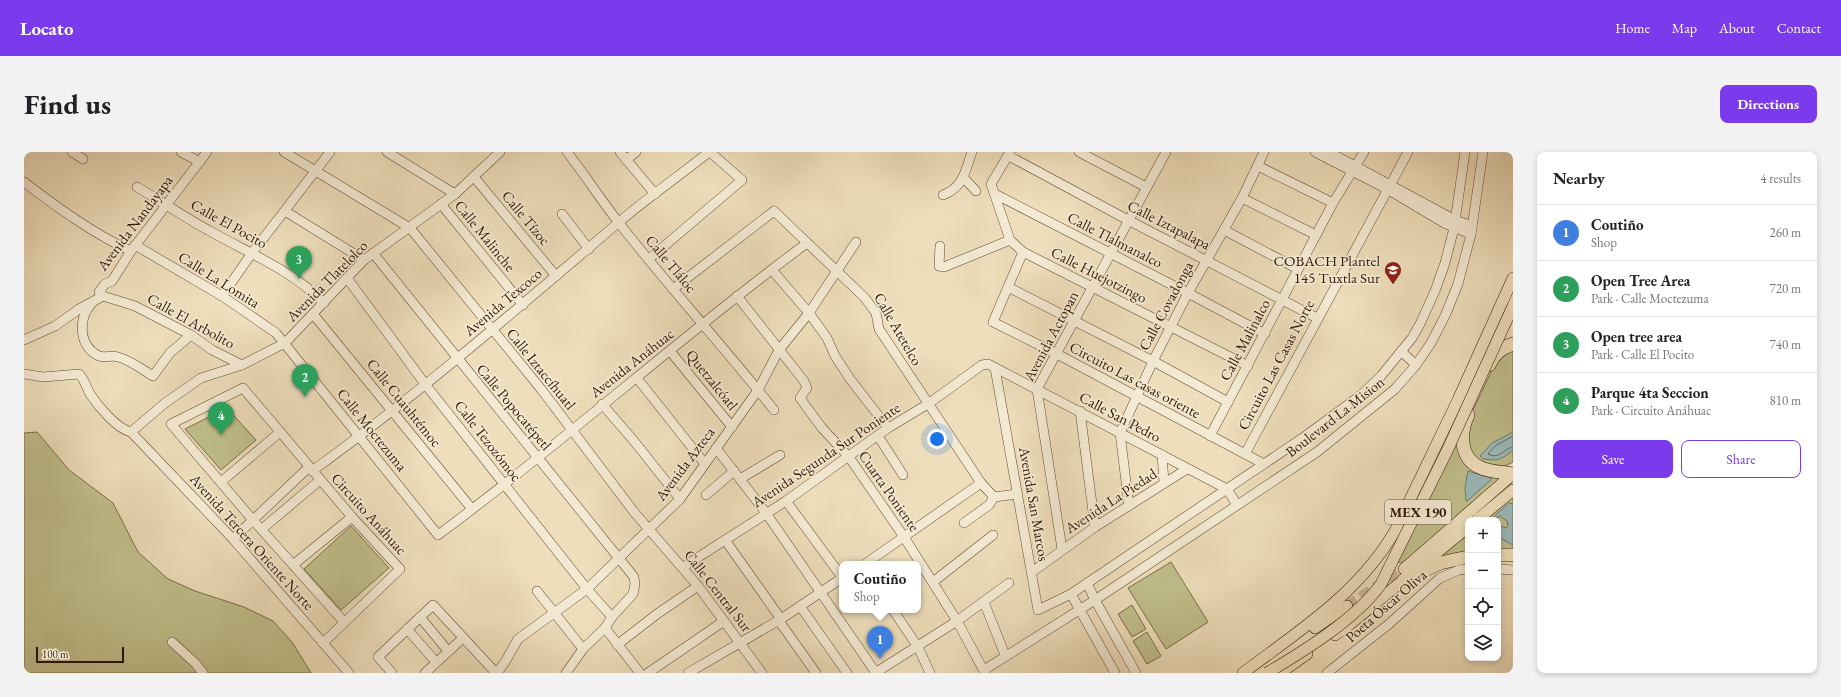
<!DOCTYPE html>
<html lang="en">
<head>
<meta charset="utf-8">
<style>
  :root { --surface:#fff; --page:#f2f2f2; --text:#202124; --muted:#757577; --line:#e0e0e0; --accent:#7c3aed }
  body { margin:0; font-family:"EB Garamond",serif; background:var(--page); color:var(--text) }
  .controls { position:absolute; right:12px; bottom:12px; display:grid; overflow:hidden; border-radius:8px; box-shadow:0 2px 6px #0003 }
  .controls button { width:36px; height:36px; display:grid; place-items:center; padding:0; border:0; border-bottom:1px solid var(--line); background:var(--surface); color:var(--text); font:20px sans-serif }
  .scale { position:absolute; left:12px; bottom:10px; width:88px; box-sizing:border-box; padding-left:4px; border:2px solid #341804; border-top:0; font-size:11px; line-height:14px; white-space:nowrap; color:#341804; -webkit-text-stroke:3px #f4ead3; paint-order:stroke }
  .you { position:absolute; left:913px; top:287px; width:14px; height:14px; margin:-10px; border:3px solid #fff; border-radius:50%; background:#1a73e8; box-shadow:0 0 0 6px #1a73e833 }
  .badge { display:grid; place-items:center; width:26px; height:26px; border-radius:50%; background:var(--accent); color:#fff; font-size:13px; font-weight:700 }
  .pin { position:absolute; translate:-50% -33px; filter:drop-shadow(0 1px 2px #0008) }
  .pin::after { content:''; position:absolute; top:21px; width:14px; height:12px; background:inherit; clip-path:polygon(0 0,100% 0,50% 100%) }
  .popup { position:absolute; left:815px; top:409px; width:82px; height:52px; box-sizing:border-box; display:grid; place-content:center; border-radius:8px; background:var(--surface); filter:drop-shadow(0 1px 3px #0005); font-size:13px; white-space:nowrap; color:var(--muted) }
  .popup b { font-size:15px; color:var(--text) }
  .popup::after { content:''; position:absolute; left:50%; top:100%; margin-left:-8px; border:8px solid transparent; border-top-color:var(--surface) }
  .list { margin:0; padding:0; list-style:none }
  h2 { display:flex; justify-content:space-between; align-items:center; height:52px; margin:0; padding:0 16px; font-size:17px }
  h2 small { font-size:13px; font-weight:400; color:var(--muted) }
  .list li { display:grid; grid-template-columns:26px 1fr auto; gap:12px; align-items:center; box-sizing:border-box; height:56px; padding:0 16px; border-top:1px solid var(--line) }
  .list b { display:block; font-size:15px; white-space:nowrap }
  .list p { margin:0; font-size:13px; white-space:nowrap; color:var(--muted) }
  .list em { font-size:13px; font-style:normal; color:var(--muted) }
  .actions { display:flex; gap:8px; padding:12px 16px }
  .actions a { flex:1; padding:9px 0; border:1px solid var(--accent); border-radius:8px; text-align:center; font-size:14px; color:var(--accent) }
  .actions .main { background:var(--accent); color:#fff }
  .icon { flex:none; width:22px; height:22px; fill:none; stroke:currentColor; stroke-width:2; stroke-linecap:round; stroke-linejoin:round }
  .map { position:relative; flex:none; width:1489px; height:521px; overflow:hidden; border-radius:8px }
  header { display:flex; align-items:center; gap:24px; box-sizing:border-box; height:56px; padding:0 20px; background:var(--accent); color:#fff }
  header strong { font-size:19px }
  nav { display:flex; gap:22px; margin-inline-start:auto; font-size:14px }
  .intro { display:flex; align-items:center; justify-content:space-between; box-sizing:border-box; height:96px; padding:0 24px }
  h1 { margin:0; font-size:28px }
  .button { padding:10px 18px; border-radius:8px; background:var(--accent); color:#fff; font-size:14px; font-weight:700 }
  main { display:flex; gap:24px; padding:0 24px }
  aside { flex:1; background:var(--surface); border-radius:8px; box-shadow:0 2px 6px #0003 }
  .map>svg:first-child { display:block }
</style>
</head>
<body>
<header>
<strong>Locato</strong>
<nav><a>Home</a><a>Map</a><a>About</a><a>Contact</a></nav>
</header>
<div class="intro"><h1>Find us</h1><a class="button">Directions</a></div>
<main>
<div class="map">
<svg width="1489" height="521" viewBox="0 0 1489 521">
  <rect width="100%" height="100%" fill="#eedebb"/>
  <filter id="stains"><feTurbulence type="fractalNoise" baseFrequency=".005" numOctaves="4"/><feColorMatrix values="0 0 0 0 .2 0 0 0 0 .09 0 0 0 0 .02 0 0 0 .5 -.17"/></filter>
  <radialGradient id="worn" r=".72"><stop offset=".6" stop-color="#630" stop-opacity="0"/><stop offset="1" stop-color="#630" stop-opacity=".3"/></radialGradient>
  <g fill="#c0bf8b" stroke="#7a6c48">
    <polygon points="1489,197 1489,310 1477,316 1454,309 1445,298 1442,273 1474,205"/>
    <polygon points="203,256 232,288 197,318 161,277"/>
    <polygon points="13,280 45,318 89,351 114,400 144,427 171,439 220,455 249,469 268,490 287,521 0,521 0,281"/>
    <polygon points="1434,283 1437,301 1479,323 1427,372 1378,411 1374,410"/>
    <polygon points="1489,341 1489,400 1474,401 1474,368 1457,368"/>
    <polygon points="327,374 365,416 317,458 280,417"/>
    <polygon points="1444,379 1444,403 1408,410"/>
    <polygon points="1147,410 1184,470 1142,497 1104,436"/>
    <polygon points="1108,453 1122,477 1108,485 1094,462"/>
    <polygon points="1123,480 1137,504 1123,512 1109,489"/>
  </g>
  <g fill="#9cbab9" stroke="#727971">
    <path d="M1489,280V298C1477,308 1474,309 1459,307L1456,304L1468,291Z"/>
    <polygon points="1444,319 1467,326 1467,328 1443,349 1442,349 1441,336"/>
    <polygon points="1485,351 1489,352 1489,393 1474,385 1474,382 1477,379 1474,373 1482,376 1484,373 1483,369 1476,364 1472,366 1472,368 1466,368"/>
  </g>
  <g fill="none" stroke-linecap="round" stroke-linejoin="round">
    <path stroke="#68695e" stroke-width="1" d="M1489,284L1471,294L1464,302C1475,308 1479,297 1489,295"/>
    <polyline stroke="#c9b696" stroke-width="11" stroke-dasharray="11 5.5" stroke-linecap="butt" points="1323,454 1380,417"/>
    <defs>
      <g id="minor">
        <polyline points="48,0 59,7"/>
        <polyline points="157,0 176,10"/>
        <polyline points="260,0 386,76 517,237 610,360 674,434 738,521"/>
        <polyline points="363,0 431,42"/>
        <path d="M543,0C561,23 577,48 595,71C645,135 700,195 750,258"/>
        <polyline points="596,0 631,42"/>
        <polyline points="986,0 967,32 986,88 999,100 1224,214"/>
        <polyline points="1055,0 1122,35"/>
        <polyline points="1291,0 1363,37 1420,71 1447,82"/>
        <polyline points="1305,0 1431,68 1448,74"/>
        <polyline points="985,4 1104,68 1293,166"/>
        <polyline points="602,8 612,0"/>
        <polyline points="1234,14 1309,51"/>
        <polyline points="450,25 532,124"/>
        <polyline points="939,25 952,39"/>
        <path d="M0,30C33,55 68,81 107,99"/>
        <path d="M113,35C137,49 160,65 184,78C224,101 268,118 300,151"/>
        <polyline points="971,42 1164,141 1241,182"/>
        <path d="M919,43C940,35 941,19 948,0"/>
        <polyline points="1218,46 1292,83"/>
        <polyline points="417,52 499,153"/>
        <polyline points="261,59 340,108"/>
        <polyline points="538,62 565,97"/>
        <polyline points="1200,78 1274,117"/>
        <path d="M111,93L198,144L252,181L414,383C540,290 657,184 783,91"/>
        <polyline points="916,94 915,114 920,115 986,88"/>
        <polyline points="999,100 969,170 1033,202 1240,312"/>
        <polyline points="349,101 610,425 611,432 609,442 588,465 581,476 559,497 542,521"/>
        <polyline points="625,107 718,28 686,0"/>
        <polyline points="748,118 785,161 803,186 811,204 826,227 864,276"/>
        <polyline points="323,126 401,232 563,437 588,465"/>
        <polyline points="984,135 1129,209 1204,250"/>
        <polyline points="649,137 750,59 841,146 852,161 855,177 957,331 970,345"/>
        <polyline points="79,144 111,154 167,183 188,198 218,213"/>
        <polyline points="198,144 228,101 306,0"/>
        <polyline points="713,144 780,229 783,236 776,246 798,276 825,305 880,385 933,469 961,521"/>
        <path d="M68,151C54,166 54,194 75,204C81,206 88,203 94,205C106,208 119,218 129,224L146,201L167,183"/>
        <polyline points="289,162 448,357"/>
        <polyline points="0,188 31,174 55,157 79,144 75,140 81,132 88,129 107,99 183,0"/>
        <polyline points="646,199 708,275"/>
        <polyline points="1377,199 1392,213"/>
        <polyline points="971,216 1014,458 1047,442 1280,285 1337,243 1357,224 1388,186 1396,172 1411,139 1421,111 1430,76 1441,0"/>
        <path d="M0,222L19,225L55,222C61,228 62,235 66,242C74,254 93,277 107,280"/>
        <polyline points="613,226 681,312"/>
        <polyline points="578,252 610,289 656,347"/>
        <polyline points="1056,259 1071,375"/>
        <polyline points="107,280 141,251 177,226 218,213 261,191 340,108 431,42 476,0"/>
        <polyline points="107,280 209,387 325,521"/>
        <polyline points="854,284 879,323"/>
        <polyline points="1186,284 1309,51 1340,0"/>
        <polyline points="692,296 742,361 852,521"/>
        <polyline points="1221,302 1384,0"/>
        <polyline points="1138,303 1140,330"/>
        <path d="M288,319C395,242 494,156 594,71C623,46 655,24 685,0"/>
        <polyline points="716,327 756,303"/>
        <polyline points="197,330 256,280"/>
        <polyline points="682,343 710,319"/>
        <polyline points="970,345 993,342"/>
        <polyline points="762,349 818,425"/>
        <polyline points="1105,354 1096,281 1129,209 1164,141 1218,46 1240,0"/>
        <polyline points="940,371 965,353 970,345"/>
        <polyline points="238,377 296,328"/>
        <polyline points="209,387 285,315"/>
        <polyline points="701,388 757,467"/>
        <polyline points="1038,397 1013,237 1142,0"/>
        <polyline points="841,412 957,331"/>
        <polyline points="269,413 328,365"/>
        <polyline points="659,415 762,349 864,276 904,252 958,213 964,212 1203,337 1213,353"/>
        <polyline points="1474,417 1489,418"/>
        <polyline points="1008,420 1071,375 1163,317"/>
        <polyline points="909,430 969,383"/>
        <polyline points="1063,431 1071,448 1112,521"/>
        <polyline points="513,439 559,497"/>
        <polyline points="1047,442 1091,521"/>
        <polyline points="960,450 981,503"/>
        <polyline points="776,454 823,521"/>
        <polyline points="869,458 894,495 906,521"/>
        <polyline points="396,465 424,499"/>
        <polyline points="755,469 792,521"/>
        <polyline points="581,476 616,521"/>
        <polyline points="383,477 412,510"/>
        <polyline points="148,490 171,511 179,521"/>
        <polyline points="299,491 376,417 328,365 219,236 147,272 228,367 320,470"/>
        <polyline points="593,493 633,462 674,434"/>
        <polyline points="960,518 1071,448 1293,300 1371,237 1392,213 1407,191 1421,164 1434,132 1447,82 1459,0"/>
        <polyline points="368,521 354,505 409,453 472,521"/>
        <polyline points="401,521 439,486"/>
        <polyline points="473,521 481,510 494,487 563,437 656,347 734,238 755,198 785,161 832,90"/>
        <polyline points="624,521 700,469"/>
        <polyline points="664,521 757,467 818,426"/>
        <polyline points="851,521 933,469 985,431"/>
        <polyline points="1303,521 1365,472 1416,426 1435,418 1444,417"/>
      </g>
      <g id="major">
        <polyline points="1453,368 1489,338"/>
        <polyline points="1380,417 1489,322"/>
        <polyline points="1291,476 1323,454"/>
        <polyline points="1311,483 1326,472 1444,375"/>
        <path d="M1219,521C1276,478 1334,442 1371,379L1434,248L1489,126"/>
        <polyline points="1256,521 1283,502"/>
      </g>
      <g id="highway">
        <path d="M1465,213C1470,202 1477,196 1489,192"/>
        <path d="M1444,263C1436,280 1435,305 1455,315C1465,320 1478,320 1489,322"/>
        <polyline points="1474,403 1489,403"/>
        <polyline points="1380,428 1416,411 1444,405"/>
      </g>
    </defs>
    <use href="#minor" stroke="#624a32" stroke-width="10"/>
    <use href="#major" stroke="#341804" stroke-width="12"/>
    <use href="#highway" stroke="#341804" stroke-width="14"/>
    <use href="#minor" stroke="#f4ead3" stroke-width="9"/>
    <use href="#major" stroke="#eedebb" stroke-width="11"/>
    <use href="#highway" stroke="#eedebb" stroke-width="13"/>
    <defs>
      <path id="major-bridge" d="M1243,521C1280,499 1332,467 1357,432L1423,299L1489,154"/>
    </defs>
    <use href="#major-bridge" stroke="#341804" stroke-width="12" stroke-linecap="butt"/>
    <use href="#major-bridge" stroke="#eedebb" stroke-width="11"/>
  </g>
  <defs>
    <symbol id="university-pin" viewBox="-11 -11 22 30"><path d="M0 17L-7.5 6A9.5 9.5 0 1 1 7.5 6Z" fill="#8f2418" stroke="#f4ead3"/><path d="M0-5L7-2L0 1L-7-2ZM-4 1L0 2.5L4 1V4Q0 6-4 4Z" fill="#fff"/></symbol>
  </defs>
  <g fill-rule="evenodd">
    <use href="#university-pin" x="1359" y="108" width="20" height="27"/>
  </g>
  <g text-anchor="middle" stroke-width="3.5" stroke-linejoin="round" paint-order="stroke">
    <rect fill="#f4ead3" stroke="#6e5742" stroke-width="1" x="1361" y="348" width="66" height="24" rx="3"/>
    <g font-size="14" font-weight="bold" fill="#341804">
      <text x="1394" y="365">MEX 190</text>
    </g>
    <g font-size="15" fill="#341804" stroke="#f4ead3">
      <text transform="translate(502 66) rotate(50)" y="5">Calle Tízoc</text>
      <text transform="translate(111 71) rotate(-53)" y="5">Avenida Nandayapa</text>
      <text transform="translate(205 72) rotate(29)" y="5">Calle El Pocito</text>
      <text transform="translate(1145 73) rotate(27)" y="5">Calle Iztapalapa</text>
      <text transform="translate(461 84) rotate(51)" y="5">Calle Malinche</text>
      <text transform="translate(1091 88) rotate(27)" y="5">Calle Tlalmanalco</text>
      <text transform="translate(647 112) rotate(50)" y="5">Calle Tláloc</text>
      <text transform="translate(1075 123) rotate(27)" y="5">Calle Huejotzingo</text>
      <text transform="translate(195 128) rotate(32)" y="5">Calle La Lomita</text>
      <text transform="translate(303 129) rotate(-45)" y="5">Avenida Tlatelolco</text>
      <text transform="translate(479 150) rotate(-40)" y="5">Avenida Texcoco</text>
      <text transform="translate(1142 154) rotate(-62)" y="5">Calle Covadonga</text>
      <text transform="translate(167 169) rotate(29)" y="5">Calle El Arbolito</text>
      <text transform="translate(874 177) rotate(60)" y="5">Calle Atetelco</text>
      <text transform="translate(1027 184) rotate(-62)" y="5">Avenida Actopan</text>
      <text transform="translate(1221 188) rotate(-62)" y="5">Calle Malinalco</text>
      <text transform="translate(608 211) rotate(-38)" y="5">Avenida Anáhuac</text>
      <text transform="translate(1252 213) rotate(-62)" y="5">Circuito Las Casas Norte</text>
      <text transform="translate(517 217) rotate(51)" y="5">Calle Iztaccíhuatl</text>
      <text transform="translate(688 228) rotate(51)" y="5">Quetzalcóatl</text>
      <text transform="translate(1111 228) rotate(28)" y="5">Circuito Las casas oriente</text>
      <text transform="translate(380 251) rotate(51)" y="5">Calle Cuauhtémoc</text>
      <text transform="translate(490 255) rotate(50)" y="5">Calle Popocatépetl</text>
      <text transform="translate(1096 265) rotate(28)" y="5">Calle San Pedro</text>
      <text transform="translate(1311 265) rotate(-38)" y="5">Boulevard La Mision</text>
      <text transform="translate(348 278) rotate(51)" y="5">Calle Moctezuma</text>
      <text transform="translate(464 289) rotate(52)" y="5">Calle Tezozómoc</text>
      <text transform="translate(802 303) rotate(-34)" y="5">Avenida Segunda Sur Poniente</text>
      <text transform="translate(661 312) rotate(-53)" y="5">Avenida Azteca</text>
      <text transform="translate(865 339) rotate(55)" y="5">Cuarta Poniente</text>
      <text transform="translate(1087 349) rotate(-33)" y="5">Avenida La Piedad</text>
      <text transform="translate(1010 352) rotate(80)" y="5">Avenida San Marcos</text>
      <text transform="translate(345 362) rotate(48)" y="5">Circuito Anáhuac</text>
      <text transform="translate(228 390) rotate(48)" y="5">Avenida Tercera Oriente Norte</text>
      <text transform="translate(694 439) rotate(52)" y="5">Calle Central Sur</text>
      <text transform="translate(1362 454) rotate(-41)" y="5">Poeta Óscar Oliva</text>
    </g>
    <g font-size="15" fill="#341804" stroke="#f4ead3" text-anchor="end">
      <text x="1356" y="114">COBACH Plantel<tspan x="1356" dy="17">145 Tuxtla Sur</tspan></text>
    </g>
  </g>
  <rect width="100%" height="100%" filter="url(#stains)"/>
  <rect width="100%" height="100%" fill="url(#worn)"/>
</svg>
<div class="controls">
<button>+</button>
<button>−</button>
<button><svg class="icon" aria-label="locate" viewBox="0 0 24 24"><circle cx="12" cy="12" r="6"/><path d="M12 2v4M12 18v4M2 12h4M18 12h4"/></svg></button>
<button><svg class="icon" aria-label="layers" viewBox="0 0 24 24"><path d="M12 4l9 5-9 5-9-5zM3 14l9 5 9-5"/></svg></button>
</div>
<div class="scale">100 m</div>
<div class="you"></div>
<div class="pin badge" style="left:856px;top:507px;background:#3f7fe0">1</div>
<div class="popup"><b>Coutiño</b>Shop</div>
<div class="pin badge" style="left:281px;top:245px;background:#2e9e5b">2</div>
<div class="pin badge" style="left:275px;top:127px;background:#2e9e5b">3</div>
<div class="pin badge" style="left:197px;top:283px;background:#2e9e5b">4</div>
</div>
<aside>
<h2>Nearby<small>4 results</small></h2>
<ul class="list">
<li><span class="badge" style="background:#3f7fe0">1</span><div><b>Coutiño</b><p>Shop</p></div><em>260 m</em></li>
<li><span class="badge" style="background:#2e9e5b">2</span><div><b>Open Tree Area</b><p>Park · Calle Moctezuma</p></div><em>720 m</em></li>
<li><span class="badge" style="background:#2e9e5b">3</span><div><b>Open tree area</b><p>Park · Calle El Pocito</p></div><em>740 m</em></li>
<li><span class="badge" style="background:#2e9e5b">4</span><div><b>Parque 4ta Seccion</b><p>Park · Circuito Anáhuac</p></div><em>810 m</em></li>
</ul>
<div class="actions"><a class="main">Save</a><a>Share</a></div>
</aside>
</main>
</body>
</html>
